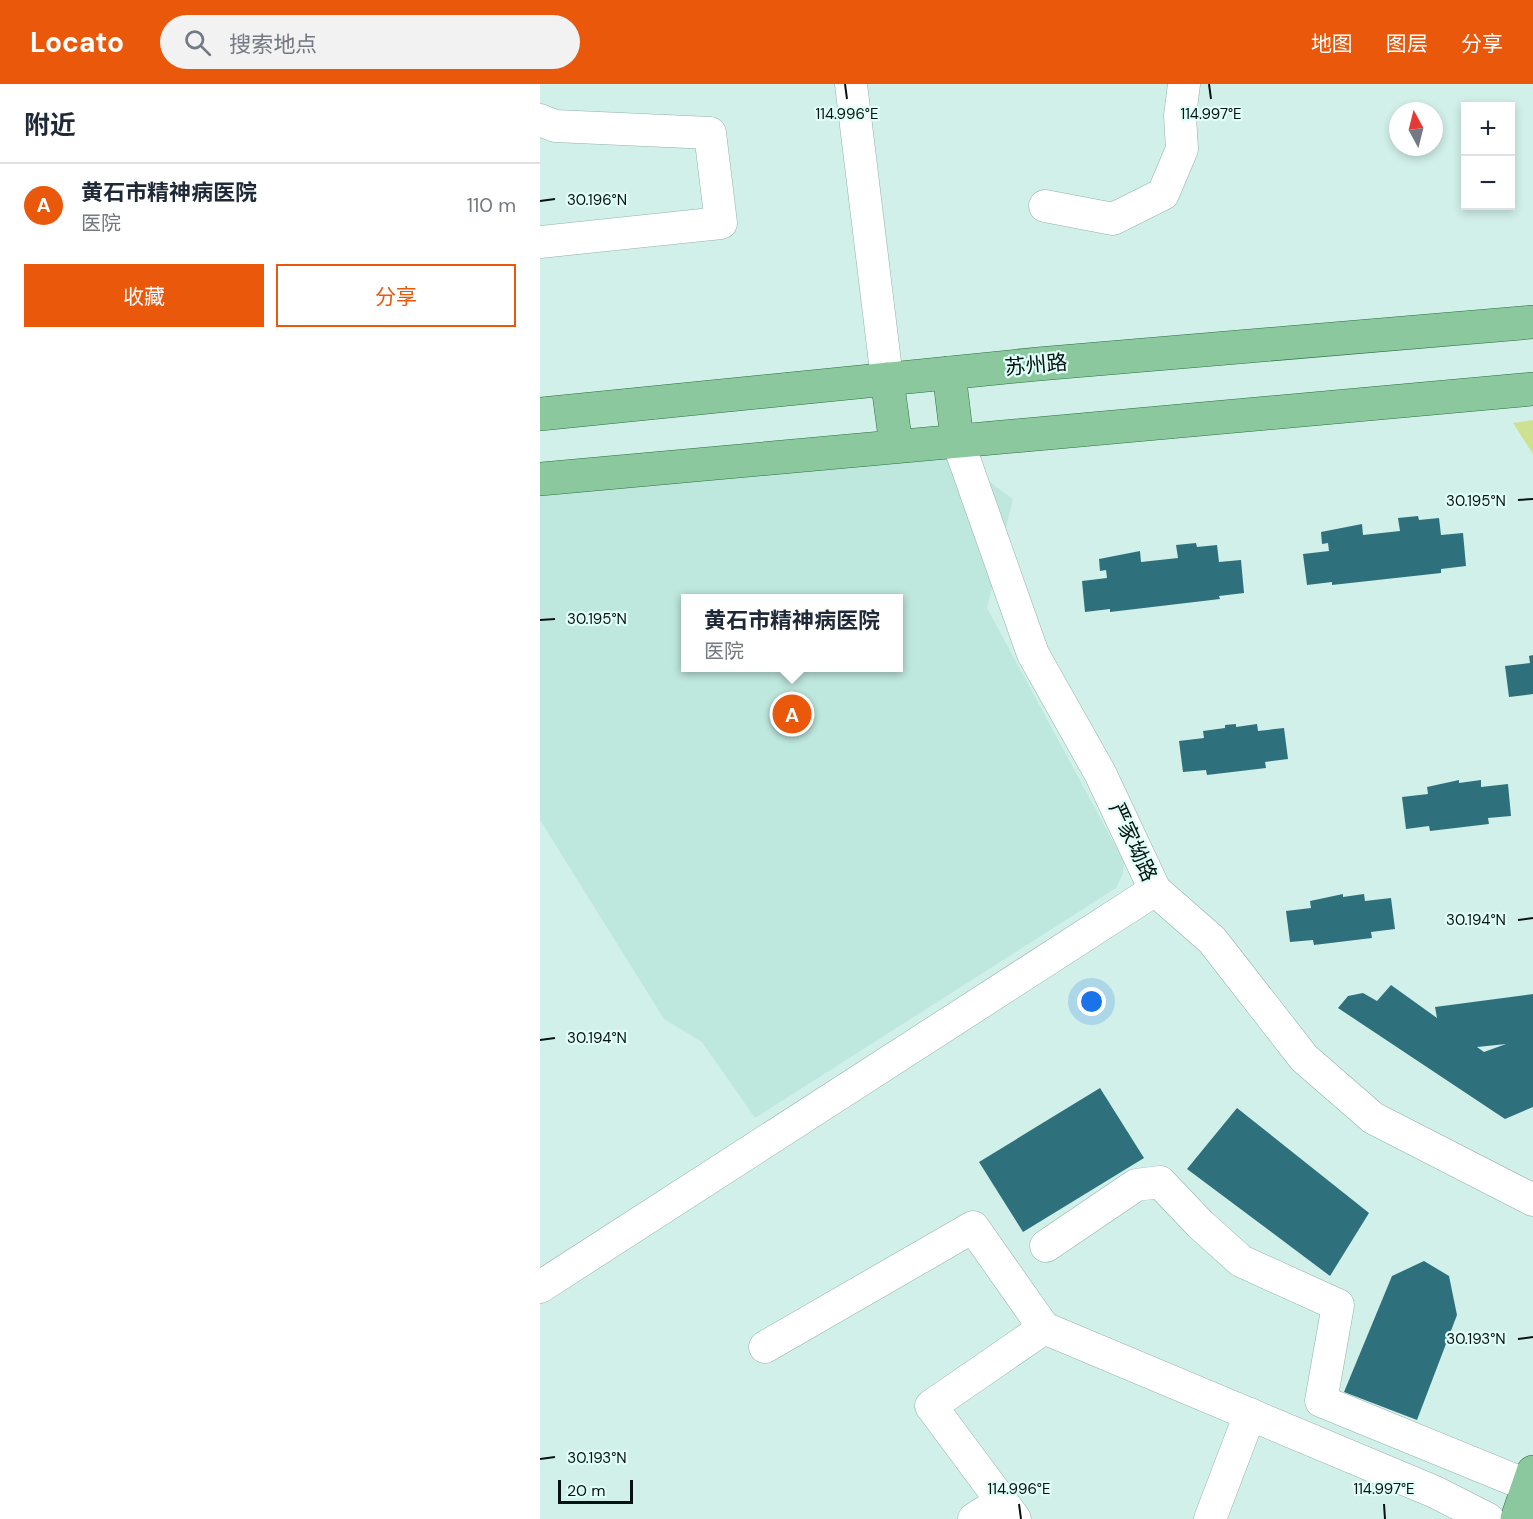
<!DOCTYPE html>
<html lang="zh">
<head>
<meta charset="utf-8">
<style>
  :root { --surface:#fff; --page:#f2f2f3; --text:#1f2937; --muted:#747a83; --line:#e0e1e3; --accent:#ea580c }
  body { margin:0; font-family:"DM Sans","Noto Sans SC",sans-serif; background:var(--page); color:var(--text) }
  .controls { position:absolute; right:18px; top:18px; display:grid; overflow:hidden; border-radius:0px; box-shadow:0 3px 9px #0003 }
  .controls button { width:54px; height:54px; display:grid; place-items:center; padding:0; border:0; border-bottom:2px solid var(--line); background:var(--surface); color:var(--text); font:30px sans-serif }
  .compass { position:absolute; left:849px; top:18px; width:54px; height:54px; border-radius:50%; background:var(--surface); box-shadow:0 3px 9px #0003; rotate:353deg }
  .scale { position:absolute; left:18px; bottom:15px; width:75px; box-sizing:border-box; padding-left:6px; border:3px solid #081311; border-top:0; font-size:16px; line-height:21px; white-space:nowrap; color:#081311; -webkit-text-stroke:4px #dffef7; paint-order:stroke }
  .you { position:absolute; left:552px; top:918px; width:21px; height:21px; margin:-15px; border:4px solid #fff; border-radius:50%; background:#1a73e8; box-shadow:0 0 0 9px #1a73e833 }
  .badge { display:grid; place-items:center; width:39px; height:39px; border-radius:50%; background:var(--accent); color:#fff; font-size:20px; font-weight:700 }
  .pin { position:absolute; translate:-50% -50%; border:3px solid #fff; box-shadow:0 2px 6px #0006 }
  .popup { position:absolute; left:141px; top:510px; width:222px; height:78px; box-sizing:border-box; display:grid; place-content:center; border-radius:0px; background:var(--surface); filter:drop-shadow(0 2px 4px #0005); font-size:20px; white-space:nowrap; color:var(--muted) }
  .popup b { font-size:22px; color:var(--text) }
  .popup::after { content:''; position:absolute; left:50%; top:100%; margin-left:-12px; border:12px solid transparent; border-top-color:var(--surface) }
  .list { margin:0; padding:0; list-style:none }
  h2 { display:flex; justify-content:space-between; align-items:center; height:78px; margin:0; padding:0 24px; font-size:26px }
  h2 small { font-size:20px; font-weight:400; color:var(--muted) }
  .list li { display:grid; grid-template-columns:39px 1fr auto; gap:18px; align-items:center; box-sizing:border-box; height:84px; padding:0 24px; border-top:2px solid var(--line) }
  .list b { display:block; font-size:22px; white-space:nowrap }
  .list p { margin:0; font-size:20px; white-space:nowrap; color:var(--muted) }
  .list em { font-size:20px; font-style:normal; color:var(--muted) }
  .actions { display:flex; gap:12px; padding:18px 24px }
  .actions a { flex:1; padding:14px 0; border:2px solid var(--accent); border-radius:0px; text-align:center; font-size:21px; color:var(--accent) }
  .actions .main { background:var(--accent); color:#fff }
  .icon { flex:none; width:33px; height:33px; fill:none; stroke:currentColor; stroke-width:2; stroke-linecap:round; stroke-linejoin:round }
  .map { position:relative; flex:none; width:993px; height:1435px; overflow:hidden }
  header { display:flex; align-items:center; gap:36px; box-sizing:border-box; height:84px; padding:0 30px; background:var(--accent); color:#fff }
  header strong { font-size:28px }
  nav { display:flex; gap:33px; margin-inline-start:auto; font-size:21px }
  .search { width:420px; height:54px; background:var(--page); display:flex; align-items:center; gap:15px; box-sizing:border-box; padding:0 21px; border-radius:33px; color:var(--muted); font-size:22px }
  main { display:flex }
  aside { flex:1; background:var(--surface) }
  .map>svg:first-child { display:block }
</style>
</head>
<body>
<header>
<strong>Locato</strong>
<div class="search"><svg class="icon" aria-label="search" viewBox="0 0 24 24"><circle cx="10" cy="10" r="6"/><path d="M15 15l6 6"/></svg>搜索地点</div>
<nav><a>地图</a><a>图层</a><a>分享</a></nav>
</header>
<main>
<aside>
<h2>附近<small></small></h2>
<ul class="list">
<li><span class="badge">A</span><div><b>黄石市精神病医院</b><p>医院</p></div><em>110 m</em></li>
</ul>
<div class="actions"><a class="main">收藏</a><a>分享</a></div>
</aside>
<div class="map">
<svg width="993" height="1435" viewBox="0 0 993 1435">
  <rect width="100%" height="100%" fill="#d1f0e9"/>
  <path fill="#bee7de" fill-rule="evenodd" d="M406,366L473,415L447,524L584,778L583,789L576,804L215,1034L162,958L124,935L0,736V410ZM146,514H358V584H146Z"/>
  <polygon fill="#cde191" points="993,336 993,370 973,339"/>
  <g fill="#2e717d" fill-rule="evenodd">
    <polygon points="878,432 879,436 899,434 901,451 923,449 926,482 901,485 901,489 792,501 792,498 767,501 763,470 789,467 788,459 782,460 781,448 822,440 823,451 860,447 858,434"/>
    <polygon points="656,459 657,463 677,461 679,478 701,476 704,509 679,512 680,515 570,528 570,525 545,528 542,497 567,494 566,486 560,487 559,475 600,467 601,478 638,474 636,461"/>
    <polygon points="993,571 993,610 969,613 965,582 990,579 989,572"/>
    <polygon points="696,640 696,643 717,640 718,647 744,644 748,675 725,678 726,684 667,691 666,686 643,688 639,657 664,654 663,647 685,644 685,641"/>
    <polygon points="919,696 919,699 941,696 941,703 968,700 971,732 948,734 949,740 890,747 889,742 866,745 862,713 888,710 887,703"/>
    <polygon points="803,810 803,813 824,810 825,817 851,814 855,845 831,848 832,854 774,861 773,856 750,858 746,827 771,824 770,817"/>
    <path d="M851,901L897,934L895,923L993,910V1023L965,1035L798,924L808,912L823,909L837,917ZM966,960L944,968L937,963Z"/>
    <polygon points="560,1004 604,1074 483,1148 439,1078"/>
    <polygon points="697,1024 829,1129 790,1192 647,1085"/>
    <polygon points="884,1177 909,1192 917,1231 877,1336 804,1308 852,1192"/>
  </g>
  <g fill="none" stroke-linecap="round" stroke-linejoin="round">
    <defs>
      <g id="minor">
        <polyline points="311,0 347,295"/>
        <polyline points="0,36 15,42 170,49 181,139 0,158"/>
        <polyline points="505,122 573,135 623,110 642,65 640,32 644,0"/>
        <polyline points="417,355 493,570 560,689 615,806 672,856 764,974 833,1034 993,1116"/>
        <polyline points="506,1162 596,1101 620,1098 660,1140 701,1177 798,1221 781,1317 989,1402"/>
        <polyline points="0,1203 615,806"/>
        <polyline points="225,1263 433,1143 504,1244 895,1408 948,1435"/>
        <polyline points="434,1435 462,1417"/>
        <polyline points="475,1435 391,1322 504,1244"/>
        <polyline points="670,1435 710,1330"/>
      </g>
      <g id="major">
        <polyline points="409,289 417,355"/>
        <polyline points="347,295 356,361"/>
        <polyline points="0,330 498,280 993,238"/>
        <polyline points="0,395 993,305"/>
        <polyline points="977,1435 993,1388"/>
      </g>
    </defs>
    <use href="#minor" stroke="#93b1aa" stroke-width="33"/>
    <use href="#major" stroke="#2b7142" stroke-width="34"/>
    <use href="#minor" stroke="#fff" stroke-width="32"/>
    <use href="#major" stroke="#8bc89e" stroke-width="33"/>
  </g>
  <path fill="none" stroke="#081311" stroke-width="2" d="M305,0L307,15M669,0L671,15M0,117L15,115M978,416L993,415M0,536L15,535M978,836L993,834M0,956L15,954M978,1255L993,1253M0,1375L15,1373M479,1420L481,1435M844,1420L845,1435"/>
  <g text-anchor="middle" stroke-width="4.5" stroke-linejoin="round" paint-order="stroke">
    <g font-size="21" fill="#081311" stroke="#dffef7">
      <text transform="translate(496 281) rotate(-5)" y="7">苏州路</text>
      <text transform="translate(593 758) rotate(65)" y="7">严家坳路</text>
    </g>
  </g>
  <g font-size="15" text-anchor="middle" fill="#081311" stroke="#dffef7" stroke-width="4.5" stroke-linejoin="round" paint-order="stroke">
    <text x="307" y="35">114.996°E</text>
    <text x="671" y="35">114.997°E</text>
    <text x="57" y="121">30.196°N</text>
    <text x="936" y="422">30.195°N</text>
    <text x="57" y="540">30.195°N</text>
    <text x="936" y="841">30.194°N</text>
    <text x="57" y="959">30.194°N</text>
    <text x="936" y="1260">30.193°N</text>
    <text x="57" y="1379">30.193°N</text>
    <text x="479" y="1410">114.996°E</text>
    <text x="844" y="1410">114.997°E</text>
  </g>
</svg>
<div class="controls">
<button>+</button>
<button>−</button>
</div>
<svg class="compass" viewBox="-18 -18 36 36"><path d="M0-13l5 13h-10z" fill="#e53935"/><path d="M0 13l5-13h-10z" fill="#747a83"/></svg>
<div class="scale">20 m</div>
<div class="you"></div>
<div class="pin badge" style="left:252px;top:630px">A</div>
<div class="popup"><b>黄石市精神病医院</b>医院</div>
</div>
</main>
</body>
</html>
